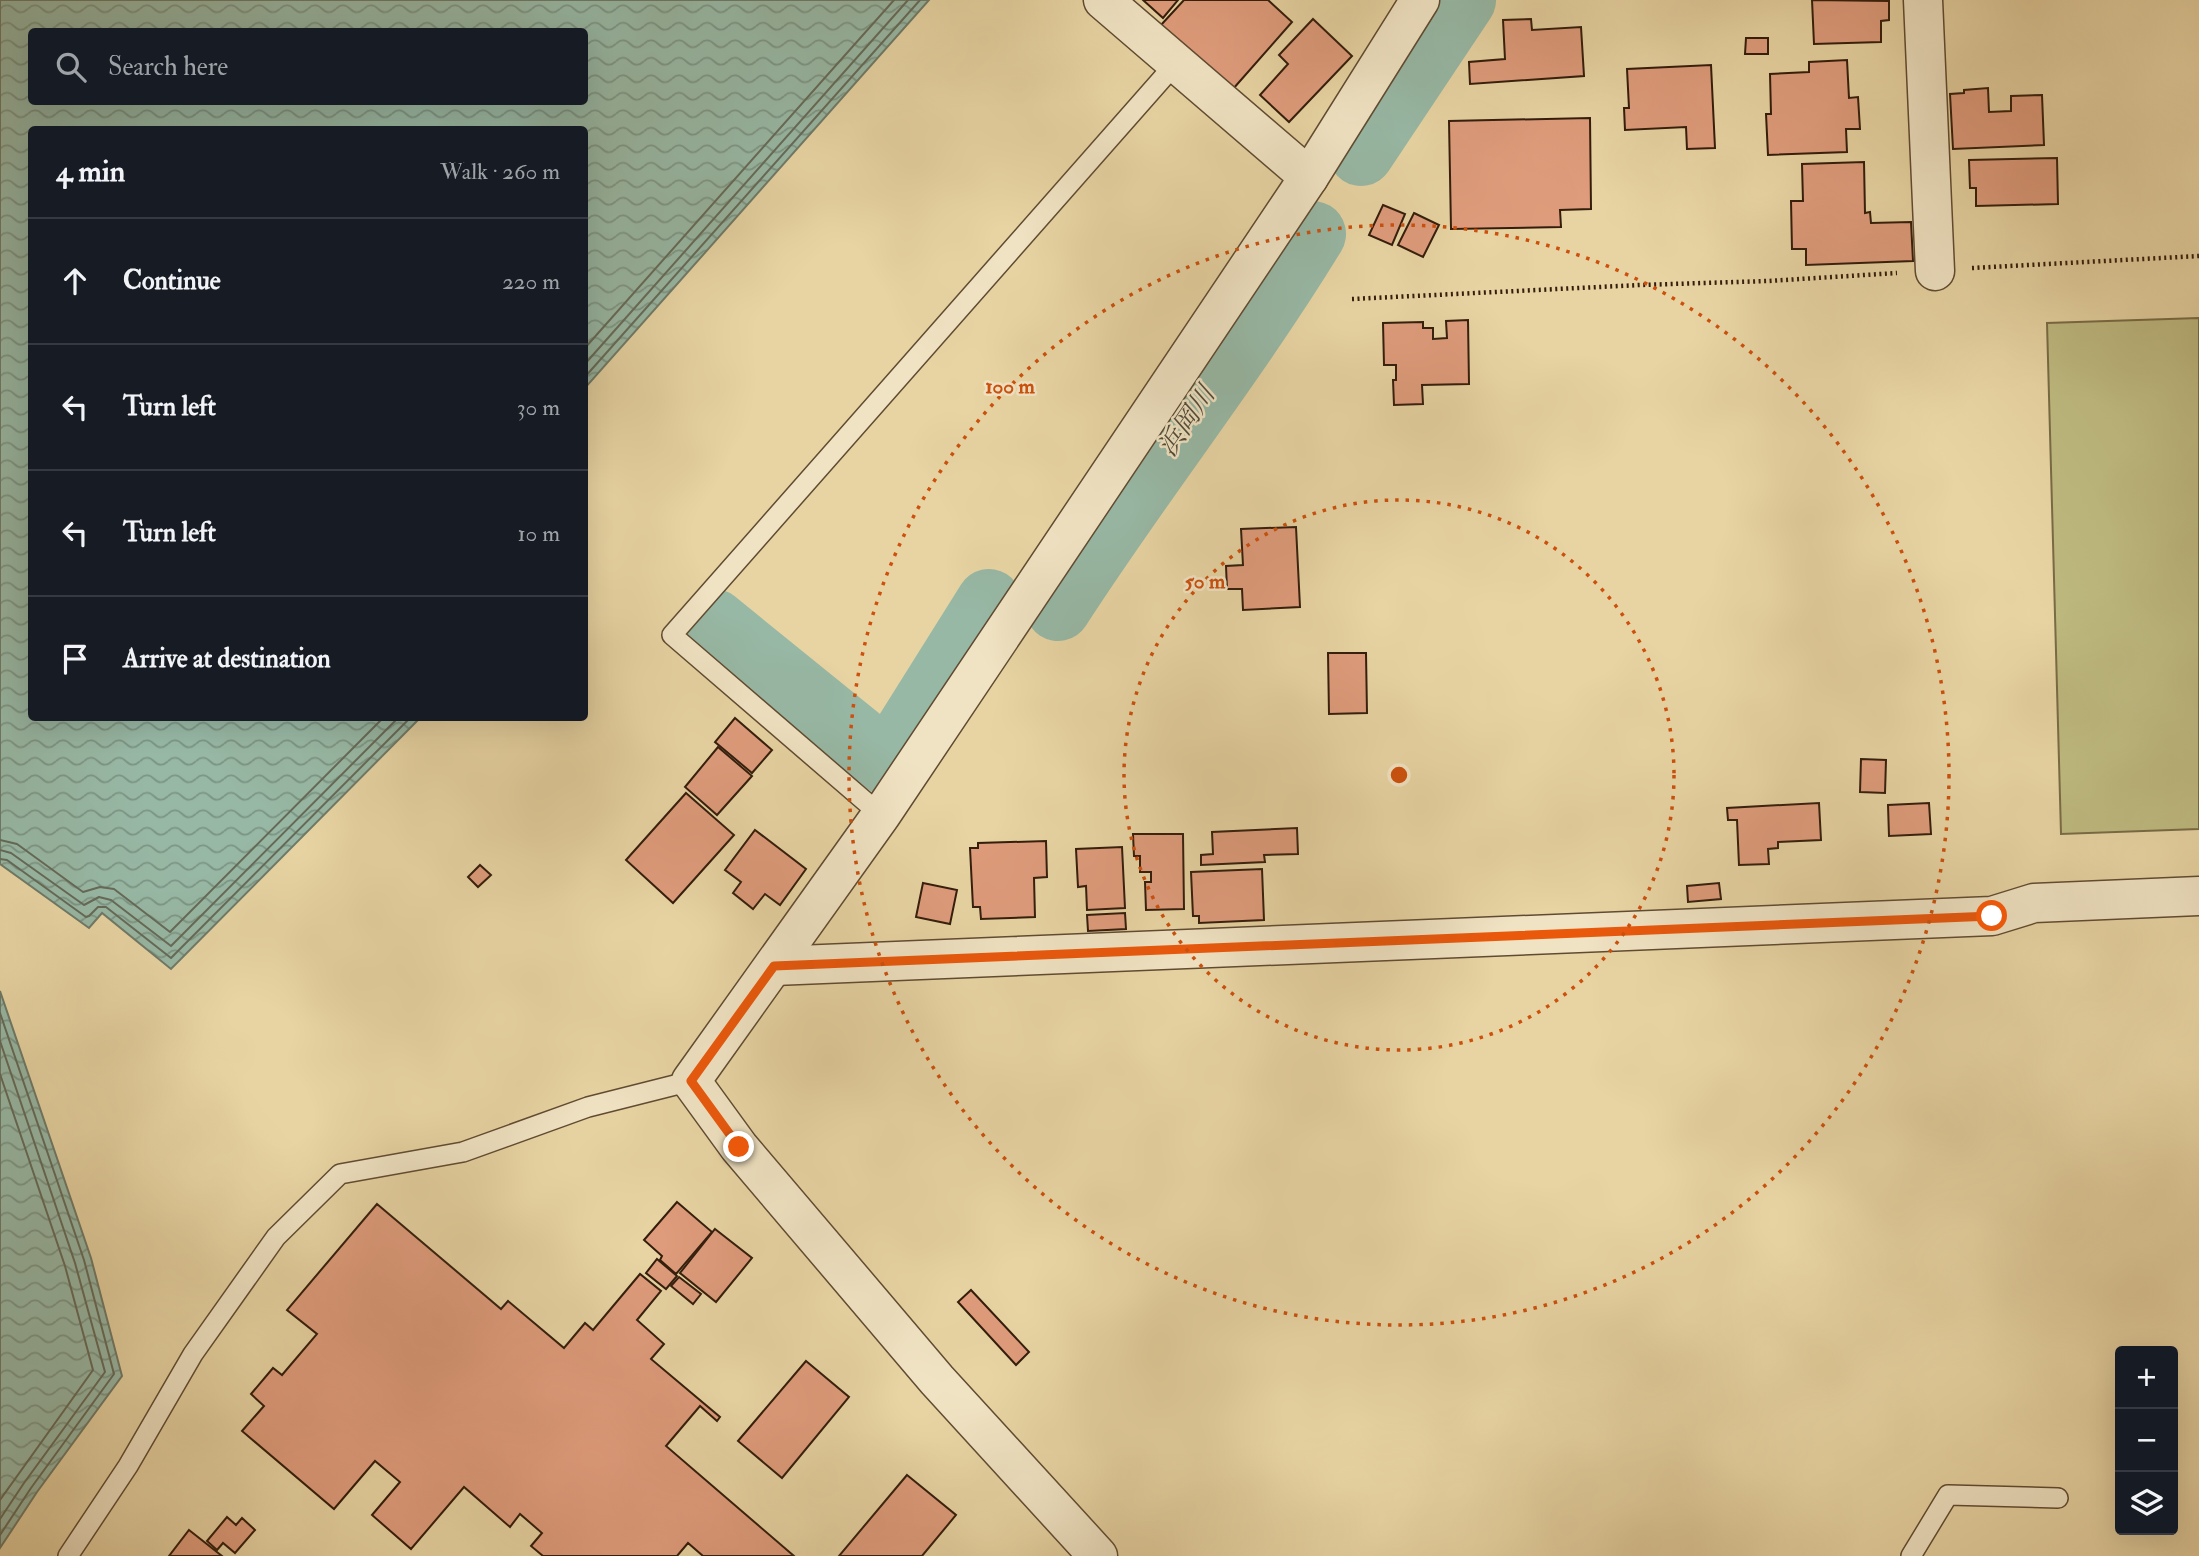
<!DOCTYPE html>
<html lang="en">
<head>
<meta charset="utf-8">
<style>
  :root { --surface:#171b24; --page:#20242c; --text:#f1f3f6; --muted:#9ea1a6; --line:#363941 }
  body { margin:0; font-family:"IM FELL Double Pica","Noto Serif JP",serif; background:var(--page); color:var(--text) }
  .controls { position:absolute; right:21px; bottom:21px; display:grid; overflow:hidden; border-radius:7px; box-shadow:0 7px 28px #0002 }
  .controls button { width:63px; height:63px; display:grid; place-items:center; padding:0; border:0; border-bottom:2px solid var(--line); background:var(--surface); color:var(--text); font:35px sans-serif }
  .stop { position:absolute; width:21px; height:21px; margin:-16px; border:5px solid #ea580c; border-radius:50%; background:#fff }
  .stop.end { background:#ea580c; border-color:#fff; box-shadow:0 2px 7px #0008 }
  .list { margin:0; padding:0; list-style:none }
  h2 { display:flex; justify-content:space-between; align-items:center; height:91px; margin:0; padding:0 28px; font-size:30px }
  h2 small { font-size:23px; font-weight:400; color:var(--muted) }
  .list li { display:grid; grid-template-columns:46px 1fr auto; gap:21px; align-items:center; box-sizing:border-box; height:126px; padding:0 28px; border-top:2px solid var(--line) }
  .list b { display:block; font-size:26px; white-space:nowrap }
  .list em { font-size:23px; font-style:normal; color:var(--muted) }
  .icon { flex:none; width:38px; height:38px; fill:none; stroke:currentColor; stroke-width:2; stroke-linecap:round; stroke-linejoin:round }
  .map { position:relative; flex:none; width:2199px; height:1556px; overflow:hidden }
  .search { position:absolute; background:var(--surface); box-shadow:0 7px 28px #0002; left:28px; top:28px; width:560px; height:77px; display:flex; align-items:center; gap:18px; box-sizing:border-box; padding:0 24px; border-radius:7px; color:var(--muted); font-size:26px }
  .panel { position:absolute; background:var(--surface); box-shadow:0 7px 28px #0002; left:28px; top:126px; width:560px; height:595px; border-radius:7px }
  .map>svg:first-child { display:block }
</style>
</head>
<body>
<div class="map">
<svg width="2199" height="1556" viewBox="0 0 2199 1556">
  <defs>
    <pattern id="water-waves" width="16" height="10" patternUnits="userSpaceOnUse" patternTransform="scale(1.75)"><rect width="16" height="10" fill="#97b8a5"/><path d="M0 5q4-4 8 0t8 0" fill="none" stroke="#7c9585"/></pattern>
  </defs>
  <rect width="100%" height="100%" fill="#e8d4a3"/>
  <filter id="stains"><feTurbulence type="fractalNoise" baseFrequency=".00286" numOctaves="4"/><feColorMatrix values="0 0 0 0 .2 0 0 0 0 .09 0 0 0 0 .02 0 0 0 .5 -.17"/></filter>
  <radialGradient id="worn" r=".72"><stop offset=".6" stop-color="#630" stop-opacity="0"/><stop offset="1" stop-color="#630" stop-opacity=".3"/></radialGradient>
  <polygon fill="#beba80" stroke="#786c46" stroke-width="2" points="2199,318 2199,829 2061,834 2047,323"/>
  <g fill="url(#water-waves)" stroke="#6f7a68" stroke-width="2" fill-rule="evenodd">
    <path d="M0,0H929L585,388L584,130H32V718H420L171,969L102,913L89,928L0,864ZM32,32H584V102H32Z"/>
    <polygon points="0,991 91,1258 122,1376 37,1492 0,1548"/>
  </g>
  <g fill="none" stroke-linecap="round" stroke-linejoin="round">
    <g stroke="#656a58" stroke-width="2">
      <polyline points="584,349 894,0"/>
      <polyline points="584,365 908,0"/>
      <polyline points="584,378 920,0"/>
      <polyline points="0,840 17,844 83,892 100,887 114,889 170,932 383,718"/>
      <polyline points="0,850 11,853 84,905 99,897 111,900 171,946 398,718"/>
      <polyline points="0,859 7,860 86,917 89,916 98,907 106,907 171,958 410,718"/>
      <polyline points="0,1013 84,1260 114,1374 31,1488 0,1535"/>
      <polyline points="0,1041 75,1263 105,1372 24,1483 0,1519"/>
      <polyline points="0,1074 65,1266 93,1370 0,1500"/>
    </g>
    <g stroke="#97b8a5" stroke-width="66">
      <polyline points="1361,153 1463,0"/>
      <path d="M1058,608C1140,481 1234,363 1313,234"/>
      <polyline points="714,622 888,763 989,602"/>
    </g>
  </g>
  <g fill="#df9c7c" stroke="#331d0c" stroke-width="2">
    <polygon points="1143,0 1178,0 1163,18"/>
    <polygon points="1184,0 1268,0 1292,22 1233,89 1161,25"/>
    <polygon points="1812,0 1889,1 1889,20 1881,21 1881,42 1814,44"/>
    <polygon points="1313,19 1352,56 1289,122 1260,95 1288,64 1279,55"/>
    <polygon points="1531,19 1532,30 1581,27 1584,76 1470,84 1469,62 1505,59 1503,20"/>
    <polygon points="1746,38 1768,38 1768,54 1745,54"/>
    <polygon points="1847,60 1849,98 1858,97 1860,129 1846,129 1847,152 1768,155 1766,114 1771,114 1770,74 1809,72 1809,62"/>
    <polygon points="1711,65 1715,148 1687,149 1686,127 1625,130 1624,108 1629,108 1627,69"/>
    <polygon points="1988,88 1989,112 2011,111 2011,96 2042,95 2044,145 1953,149 1950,94 1964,93 1964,90"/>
    <polygon points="1590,118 1591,209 1560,210 1561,227 1451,229 1449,121"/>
    <polygon points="2057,158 2058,204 1976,206 1976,188 1970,188 1969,160"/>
    <polygon points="1864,162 1865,213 1870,212 1871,223 1911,222 1913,261 1806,265 1806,249 1792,249 1791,201 1803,201 1802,164"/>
    <polygon points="1383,205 1405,214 1392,245 1369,235"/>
    <polygon points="1414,213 1439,225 1423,257 1398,245"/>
    <polygon points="1468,320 1469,384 1422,385 1423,404 1394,405 1393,380 1396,380 1396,365 1384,365 1383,323 1423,322 1423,328 1433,328 1433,339 1447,338 1446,321"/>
    <polygon points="1296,527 1300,607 1243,610 1242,589 1227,589 1226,566 1243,565 1241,529"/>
    <polygon points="1328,653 1366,653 1367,713 1329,714"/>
    <polygon points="735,718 772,750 752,773 715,742"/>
    <polygon points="718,747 752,776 717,815 685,787"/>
    <polygon points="1861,759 1886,760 1885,793 1860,792"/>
    <polygon points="686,793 734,835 673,903 626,860"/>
    <polygon points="1819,803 1821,840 1778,842 1778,848 1768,849 1769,864 1739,865 1737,820 1728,820 1727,808"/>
    <polygon points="1929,803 1931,834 1889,836 1888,805"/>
    <polygon points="1297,828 1298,854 1264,855 1265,862 1201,865 1201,855 1213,854 1212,832"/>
    <polygon points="755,830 806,869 780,905 765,894 753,909 733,893 741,882 725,870"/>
    <polygon points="1133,834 1183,834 1184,909 1146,910 1145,882 1151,882 1151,872 1140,872 1140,856 1134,856"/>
    <polygon points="1046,841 1047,877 1034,878 1035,917 981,919 980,907 973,907 970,848 978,848 978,843"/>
    <polygon points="1122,847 1125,908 1087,910 1086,886 1078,887 1076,849"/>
    <polygon points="480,865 491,875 478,887 468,877"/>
    <polygon points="1262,869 1264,920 1199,923 1199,916 1193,916 1191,872"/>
    <polygon points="923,883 957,890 950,924 916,917"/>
    <polygon points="1719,883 1721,899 1688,902 1687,886"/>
    <polygon points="1125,913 1126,929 1088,931 1087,915"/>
    <polygon points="677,1202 712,1232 676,1274 660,1260 662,1256 644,1240"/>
    <polygon points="377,1204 501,1309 508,1301 564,1348 585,1323 593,1330 640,1274 661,1291 637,1320 664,1344 651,1359 720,1417 717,1421 700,1406 666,1446 794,1556 703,1556 688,1543 677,1556 543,1556 531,1546 542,1533 520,1514 510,1527 464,1487 411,1549 372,1515 400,1482 375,1461 334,1509 242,1431 264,1406 251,1394 273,1368 282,1375 317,1334 287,1310"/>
    <polygon points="715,1229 752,1258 716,1302 680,1273"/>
    <polygon points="657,1259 677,1276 666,1289 646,1273"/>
    <polygon points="679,1277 701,1294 693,1304 671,1286"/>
    <polygon points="971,1290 1029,1352 1016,1365 958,1302"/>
    <polygon points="806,1361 849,1397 782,1478 738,1441"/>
    <polygon points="907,1475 956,1515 922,1556 839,1556"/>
    <polygon points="227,1517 236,1525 242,1518 255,1530 235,1553 223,1543 217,1550 207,1541"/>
    <polygon points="189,1530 222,1556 169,1556"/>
  </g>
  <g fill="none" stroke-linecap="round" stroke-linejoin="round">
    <defs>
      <g id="service">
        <polyline points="881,815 672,635 1176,63"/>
        <polyline points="68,1556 128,1466 193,1354 276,1237 340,1174 463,1152 588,1107 691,1081"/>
        <polyline points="1911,1556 1948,1495 2058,1498"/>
      </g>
      <g id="minor">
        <polyline points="1923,0 1935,271"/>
        <polyline points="1098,1556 937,1380 739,1147 691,1081 881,815 1309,177"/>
      </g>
      <g id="tertiary">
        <polyline points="1103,0 1309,177 1420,0"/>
        <polyline points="774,966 1992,916 2034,903 2199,896"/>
      </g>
    </defs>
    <use href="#service" stroke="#604b32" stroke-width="22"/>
    <use href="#minor" stroke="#604b32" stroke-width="41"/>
    <use href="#tertiary" stroke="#604b32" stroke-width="41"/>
    <g stroke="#331d0c" stroke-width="4.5" stroke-dasharray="2 3.5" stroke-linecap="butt">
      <polyline points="1972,268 2199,256"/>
      <polyline points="1352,299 1640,285 1768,281 1897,273"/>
    </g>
    <use href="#service" stroke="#f0e3c3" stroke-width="19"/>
    <use href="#minor" stroke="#f0e3c3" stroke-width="38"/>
    <use href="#tertiary" stroke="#f0e3c3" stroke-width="38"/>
  </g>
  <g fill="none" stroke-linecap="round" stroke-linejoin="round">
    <polyline stroke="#ea580c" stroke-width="9" points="739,1147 691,1081 774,966 1992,916"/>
  </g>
  <g fill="none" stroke="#cd500c" stroke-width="3.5" stroke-dasharray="3.5 7">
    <circle cx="1399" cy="775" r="275"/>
    <circle cx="1399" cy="775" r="550"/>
  </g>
  <g text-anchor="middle" stroke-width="5" stroke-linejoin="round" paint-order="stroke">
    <g font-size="26" font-style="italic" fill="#514c3a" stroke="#f0e3c3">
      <text transform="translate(1186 421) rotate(-56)" y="9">浜岡川</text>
    </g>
  </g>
  <circle cx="1399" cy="775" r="10" fill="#cd500c" stroke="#f0e3c3" stroke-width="3.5"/>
  <g font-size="21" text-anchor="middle" font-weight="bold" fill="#cd500c" stroke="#f0e3c3" stroke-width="5" stroke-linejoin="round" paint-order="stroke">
    <text x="1010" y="393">100 m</text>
    <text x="1205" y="588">50 m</text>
  </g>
  <rect width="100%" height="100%" filter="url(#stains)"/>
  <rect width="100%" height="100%" fill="url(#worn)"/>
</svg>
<div class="controls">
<button>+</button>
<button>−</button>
<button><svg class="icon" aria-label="layers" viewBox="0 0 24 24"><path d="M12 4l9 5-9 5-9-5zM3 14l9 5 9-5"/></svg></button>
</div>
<div class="stop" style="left:1992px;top:916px"></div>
<div class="stop end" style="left:739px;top:1147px"></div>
<div class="search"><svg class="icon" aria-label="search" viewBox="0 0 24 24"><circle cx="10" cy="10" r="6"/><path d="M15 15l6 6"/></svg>Search here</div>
<section class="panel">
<h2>4 min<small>Walk · 260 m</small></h2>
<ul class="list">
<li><svg class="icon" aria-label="ahead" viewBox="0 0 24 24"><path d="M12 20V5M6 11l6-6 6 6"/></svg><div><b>Continue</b></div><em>220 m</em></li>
<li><svg class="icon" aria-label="left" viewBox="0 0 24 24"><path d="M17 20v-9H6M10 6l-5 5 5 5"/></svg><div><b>Turn left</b></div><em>30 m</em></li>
<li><svg class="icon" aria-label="left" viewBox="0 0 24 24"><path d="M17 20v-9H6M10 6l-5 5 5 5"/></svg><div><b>Turn left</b></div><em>10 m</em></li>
<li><svg class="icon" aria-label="arrive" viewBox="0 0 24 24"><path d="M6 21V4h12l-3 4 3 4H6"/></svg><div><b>Arrive at destination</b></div></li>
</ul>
</section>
</div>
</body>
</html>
